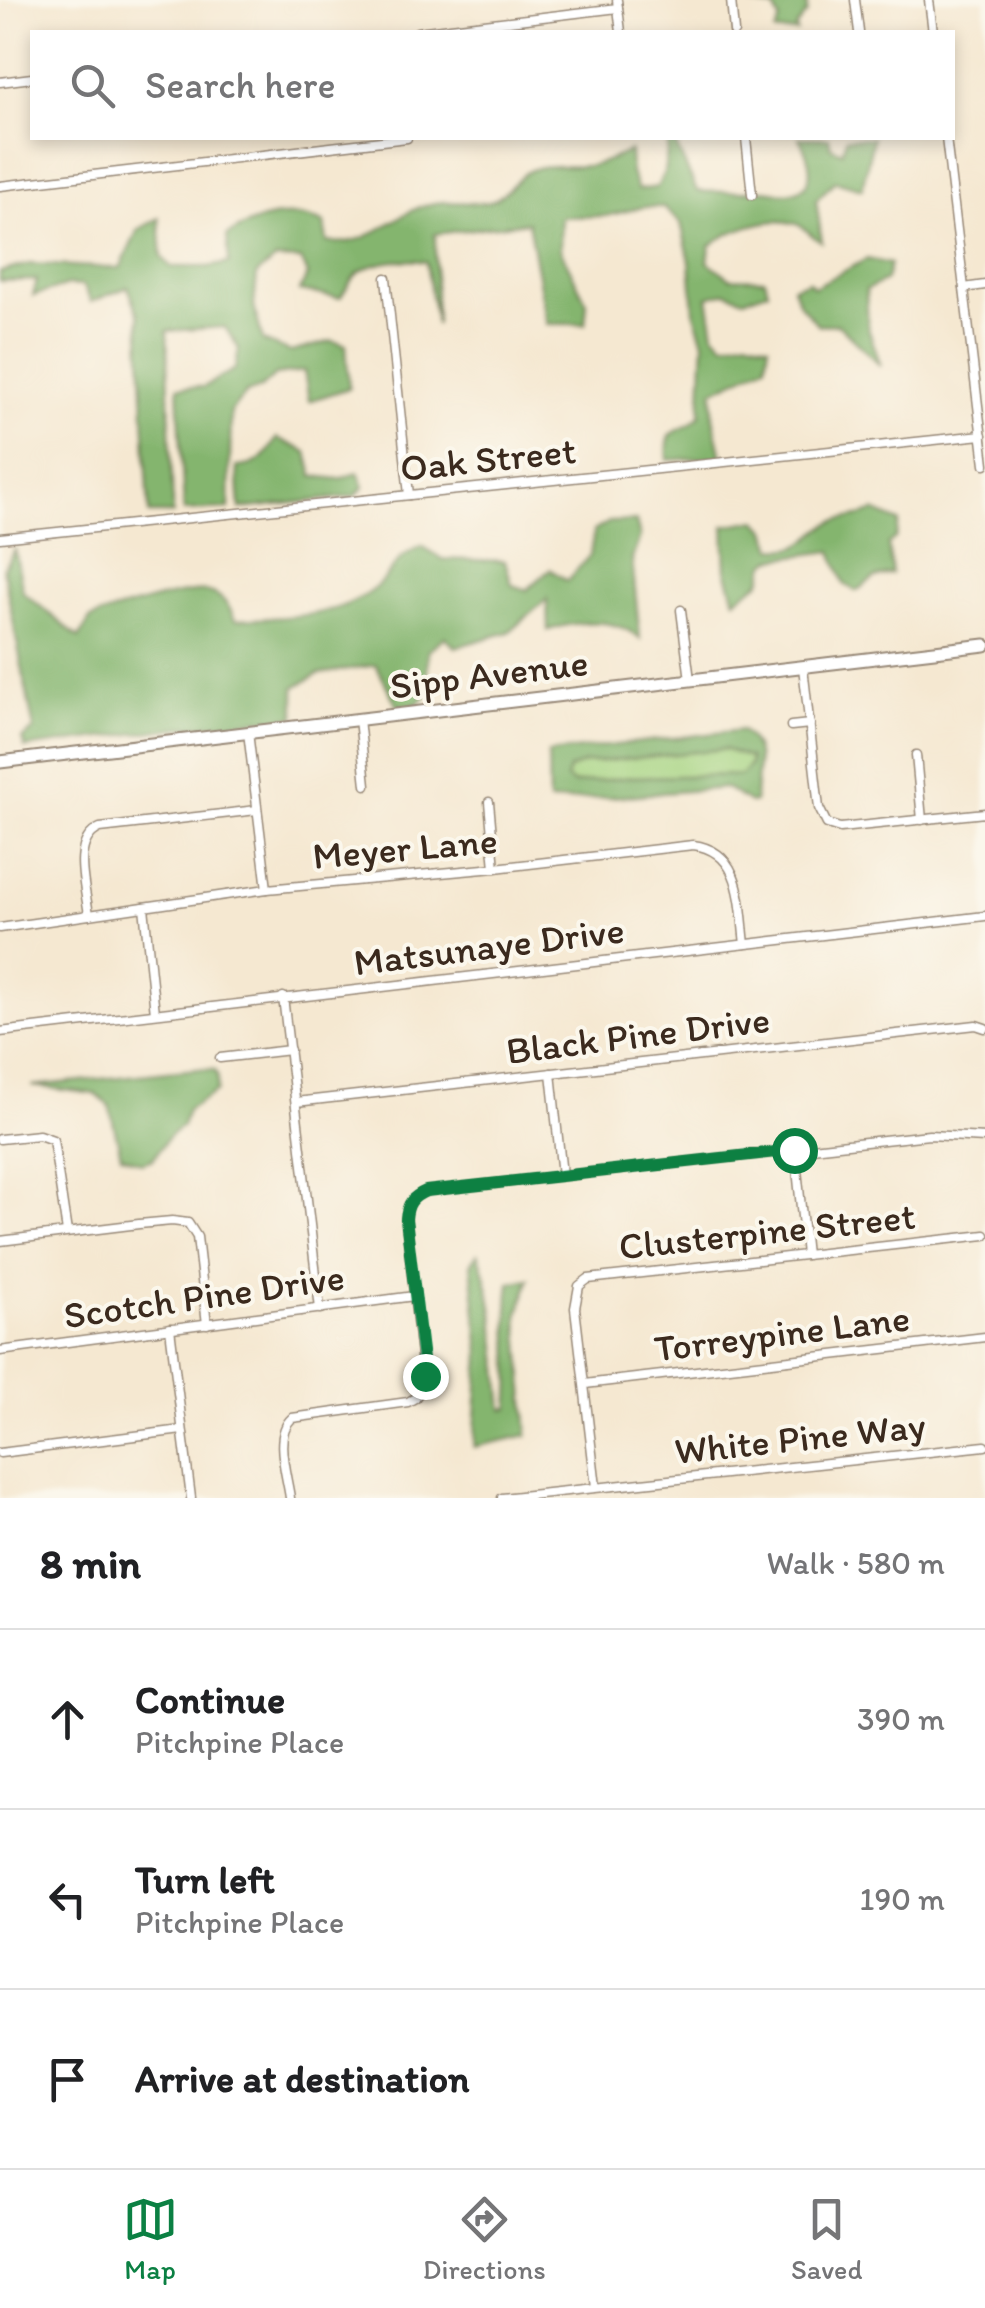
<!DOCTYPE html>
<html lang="en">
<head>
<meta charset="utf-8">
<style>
  :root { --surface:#fff; --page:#f6f6f6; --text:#202124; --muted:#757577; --line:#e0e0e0; --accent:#0b8043 }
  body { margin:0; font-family:Itim,sans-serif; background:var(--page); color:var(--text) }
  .stop { position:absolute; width:30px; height:30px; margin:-22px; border:8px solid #0b8043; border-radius:50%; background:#fff }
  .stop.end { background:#0b8043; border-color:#fff; box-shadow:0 2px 10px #0008 }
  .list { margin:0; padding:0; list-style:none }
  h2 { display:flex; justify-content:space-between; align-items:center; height:130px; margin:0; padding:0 40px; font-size:42px }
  h2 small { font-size:32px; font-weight:400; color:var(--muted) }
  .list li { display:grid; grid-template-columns:65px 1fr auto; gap:30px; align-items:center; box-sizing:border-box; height:180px; padding:0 40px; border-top:2px solid var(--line) }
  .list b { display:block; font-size:38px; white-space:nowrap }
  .list p { margin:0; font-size:32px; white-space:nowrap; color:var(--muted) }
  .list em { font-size:32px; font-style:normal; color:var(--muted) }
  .icon { flex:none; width:55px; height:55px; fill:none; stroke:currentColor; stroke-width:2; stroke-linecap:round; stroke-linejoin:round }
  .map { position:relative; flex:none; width:985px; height:1498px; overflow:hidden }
  .search { position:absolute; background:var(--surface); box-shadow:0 5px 15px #0003; left:30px; right:30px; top:30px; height:110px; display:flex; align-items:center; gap:25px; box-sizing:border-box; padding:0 35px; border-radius:0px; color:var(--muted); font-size:38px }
  .sheet { height:670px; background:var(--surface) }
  nav { display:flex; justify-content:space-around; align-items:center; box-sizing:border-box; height:140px; border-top:2px solid var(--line); background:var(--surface); font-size:28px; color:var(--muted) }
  nav a { display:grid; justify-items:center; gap:5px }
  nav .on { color:var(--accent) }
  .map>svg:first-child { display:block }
</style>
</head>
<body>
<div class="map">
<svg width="985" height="1498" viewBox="0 0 985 1498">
  <rect width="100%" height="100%" fill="#fbf7ec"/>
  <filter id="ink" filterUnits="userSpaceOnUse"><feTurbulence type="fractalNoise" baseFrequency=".01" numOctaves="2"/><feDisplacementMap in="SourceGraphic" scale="20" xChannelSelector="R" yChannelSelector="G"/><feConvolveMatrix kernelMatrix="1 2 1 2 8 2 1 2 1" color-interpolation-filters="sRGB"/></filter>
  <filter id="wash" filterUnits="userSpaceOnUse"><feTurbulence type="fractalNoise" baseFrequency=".0048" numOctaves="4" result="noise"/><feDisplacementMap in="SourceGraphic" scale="40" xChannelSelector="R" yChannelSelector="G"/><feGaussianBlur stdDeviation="2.25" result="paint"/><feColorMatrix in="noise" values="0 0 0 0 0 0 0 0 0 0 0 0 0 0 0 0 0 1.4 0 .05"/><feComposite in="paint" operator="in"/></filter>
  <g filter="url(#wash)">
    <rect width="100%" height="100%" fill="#f5e8d1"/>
    <polygon fill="#a5d380" stroke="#707e4f" stroke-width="2.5" points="724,749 750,758 750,765 741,775 631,777 574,784 566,779 569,769 585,763"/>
    <g fill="#84b56e" stroke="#607046" stroke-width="2.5" fill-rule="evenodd">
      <polygon points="759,0 807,0 807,13 796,27 797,32 775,32 780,20 774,8 742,3"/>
      <path d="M669,138L676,145L697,191C719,193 740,191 762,190C770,189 778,193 786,193C821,190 810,158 799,138H829L831,147L842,152L846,138H873L862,189L835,181L816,200L822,242C812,238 806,227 796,224C770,215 729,230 710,246L708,262L730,278L765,279L768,291L744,299L726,292L708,297L714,333L724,344L747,339L769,345L766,365L713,391V417L722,457L668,460C664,420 682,438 700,415L704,342L694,311L690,261L681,223L664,207H644L606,216L561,217L560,249L587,303L585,324H547L528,222L435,234L436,325L426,262C406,258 369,261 354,277C349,283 345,291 340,298L299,291L308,274L301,260L276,259L257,274L254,306L263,341L291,352L332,341L346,345L349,388L309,401L304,371L275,375L261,388L246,393L231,411L229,509L184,511L178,387H203L235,369L239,349L225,327L167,331L173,514H149L139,315L128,287L91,302L83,286L68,285L33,296L37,280L0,281V272L29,264L120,268L138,230L159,218L162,257L171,267H208L229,263L227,236C258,216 289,209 324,223L327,242C371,247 388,217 426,205C446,198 469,206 488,202C508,197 514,177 531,170C549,162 574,169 593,165C606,162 618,156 630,151L631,173L638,190L657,187L664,173Z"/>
      <polygon points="867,259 890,264 886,280 866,290 868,328 881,366 838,324 818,325 798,302 793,287 809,281 814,287"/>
      <path d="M277,438L307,452L313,476L340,479L358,472L364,487L355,496L240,509L237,467C259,466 266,457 277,438Z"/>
      <path d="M874,511L899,522L896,537L888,544L892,573L875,578L856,591L844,584L832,551L772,559L766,564L761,581L735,600L726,570L724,526L757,520L767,530L773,548C808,552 807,534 833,522C845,517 860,518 874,511Z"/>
      <path d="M636,521L640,537L632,559L640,639C615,616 578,621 548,630L547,599L509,632L455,647L445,637L428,650L427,696L414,706H397L376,665L319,674L295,687V717L186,727L25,748L22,739L34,730L3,568L15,550L23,592L79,638L90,619C115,610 185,588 209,592C223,595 230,607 235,620C280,617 333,619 371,591C395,574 390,559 422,546L442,559L505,561L512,585L527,590L550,569L567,581L590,555L594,531L609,522Z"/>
      <path d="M741,730C767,750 755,772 755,802L750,803L726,788L549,802L548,753ZM724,749L750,758V765L741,775L631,777L574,784L566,779L569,769L585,763Z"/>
      <polygon points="197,1069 215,1070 218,1078 217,1091 187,1110 182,1126 168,1137 153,1159 142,1163 121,1155 109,1105 95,1094 32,1086"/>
      <path d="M478,1253C497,1303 497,1357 503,1409L509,1408C514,1366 504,1325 510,1283L529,1279L518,1317L528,1435L474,1447L480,1353L471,1264Z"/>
    </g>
  </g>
  <g filter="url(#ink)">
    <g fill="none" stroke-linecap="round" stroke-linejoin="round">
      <defs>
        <g id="street">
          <polyline points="617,0 621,32"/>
          <polyline points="731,0 734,32"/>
          <polyline points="855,0 859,32"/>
          <polyline points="929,0 933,32"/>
          <polyline points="417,32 618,8"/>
          <polyline points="0,82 32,78"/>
          <polyline points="746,138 752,195"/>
          <polyline points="946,138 985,464"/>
          <polyline points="0,186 407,138"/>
          <polyline points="386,278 409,495"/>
          <polyline points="964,288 985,285"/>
          <polyline points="0,538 982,435"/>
          <polyline points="681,610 690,680"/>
          <polyline points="803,667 819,808 827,824 840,828 985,813"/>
          <polyline points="359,719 366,785"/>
          <polyline points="791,726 810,724"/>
          <polyline points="248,732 267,889"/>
          <polyline points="916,755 922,820"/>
          <polyline points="489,802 495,868"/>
          <polyline points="144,907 155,1013"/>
          <path d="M89,915C86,889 70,841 100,828L257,810"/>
          <path d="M0,928L267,889L495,868L693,845C743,851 740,905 745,944"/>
          <polyline points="283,997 320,1309"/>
          <polyline points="0,1032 985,916"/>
          <polyline points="220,1058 290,1050"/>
          <polyline points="551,1073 562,1175"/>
          <polyline points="296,1102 976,1025 985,1028"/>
          <polyline points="0,1139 39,1135 53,1140 67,1232"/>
          <polyline points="795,1150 806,1255"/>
          <polyline points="0,1241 139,1224 172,1221 188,1223 197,1237 207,1324"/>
          <polyline points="170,1328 191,1498"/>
          <polyline points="0,1351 414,1296"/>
          <polyline points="585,1384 985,1337"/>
          <polyline points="0,1453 182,1430"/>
          <polyline points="596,1487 575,1308 579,1286 588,1279 985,1235"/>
          <path d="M290,1498C287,1475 273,1435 292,1418L408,1402L415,1398L424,1385L406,1219C407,1204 412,1197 426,1191L929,1135L985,1138"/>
          <polyline points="502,1498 985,1446"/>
        </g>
        <polyline id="secondary" points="0,762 985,645"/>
      </defs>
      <use href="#street" stroke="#988978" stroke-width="11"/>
      <use href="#secondary" stroke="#988978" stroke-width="15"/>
      <use href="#street" stroke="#fff" stroke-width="8"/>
      <use href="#secondary" stroke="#fff" stroke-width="11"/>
    </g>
  </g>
  <g fill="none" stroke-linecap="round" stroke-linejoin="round" filter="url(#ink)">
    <path stroke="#0b8043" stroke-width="12" d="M425,1376L406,1219C407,1204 412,1197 426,1191L794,1150"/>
  </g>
  <g text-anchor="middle" stroke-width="8" stroke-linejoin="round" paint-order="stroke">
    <g font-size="38" fill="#3b2a1e" stroke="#fbf7ec">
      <text transform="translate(488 459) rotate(-6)" y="13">Oak Street</text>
      <text transform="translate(489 674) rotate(-7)" y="13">Sipp Avenue</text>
      <text transform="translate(405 848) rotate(-5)" y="13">Meyer Lane</text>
      <text transform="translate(489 946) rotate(-7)" y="13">Matsunaye Drive</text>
      <text transform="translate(638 1035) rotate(-7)" y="13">Black Pine Drive</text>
      <text transform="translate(767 1231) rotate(-6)" y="13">Clusterpine Street</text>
      <text transform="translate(204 1296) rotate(-8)" y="13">Scotch Pine Drive</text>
      <text transform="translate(782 1333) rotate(-7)" y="13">Torreypine Lane</text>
      <text transform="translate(800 1438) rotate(-6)" y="13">White Pine Way</text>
    </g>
  </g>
</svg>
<div class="stop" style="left:794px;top:1150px"></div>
<div class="stop end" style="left:425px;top:1376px"></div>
<div class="search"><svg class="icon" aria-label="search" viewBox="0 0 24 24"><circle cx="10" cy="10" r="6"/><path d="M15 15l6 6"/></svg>Search here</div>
</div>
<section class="sheet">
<h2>8 min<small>Walk · 580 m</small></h2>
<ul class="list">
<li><svg class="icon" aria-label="ahead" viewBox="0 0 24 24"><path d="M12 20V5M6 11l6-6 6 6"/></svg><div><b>Continue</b><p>Pitchpine Place</p></div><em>390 m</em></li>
<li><svg class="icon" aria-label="left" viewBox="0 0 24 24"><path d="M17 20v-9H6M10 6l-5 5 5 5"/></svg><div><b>Turn left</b><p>Pitchpine Place</p></div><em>190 m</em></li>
<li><svg class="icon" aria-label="arrive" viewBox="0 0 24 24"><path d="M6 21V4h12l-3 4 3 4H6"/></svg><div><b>Arrive at destination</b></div></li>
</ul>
</section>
<nav>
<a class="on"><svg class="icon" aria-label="map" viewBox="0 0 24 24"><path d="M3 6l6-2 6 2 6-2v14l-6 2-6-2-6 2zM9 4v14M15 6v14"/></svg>Map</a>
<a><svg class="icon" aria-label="directions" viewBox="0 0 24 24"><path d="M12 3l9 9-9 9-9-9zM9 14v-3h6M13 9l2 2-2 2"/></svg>Directions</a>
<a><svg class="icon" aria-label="saved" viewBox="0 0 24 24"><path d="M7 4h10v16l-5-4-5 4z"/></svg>Saved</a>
</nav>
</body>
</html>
